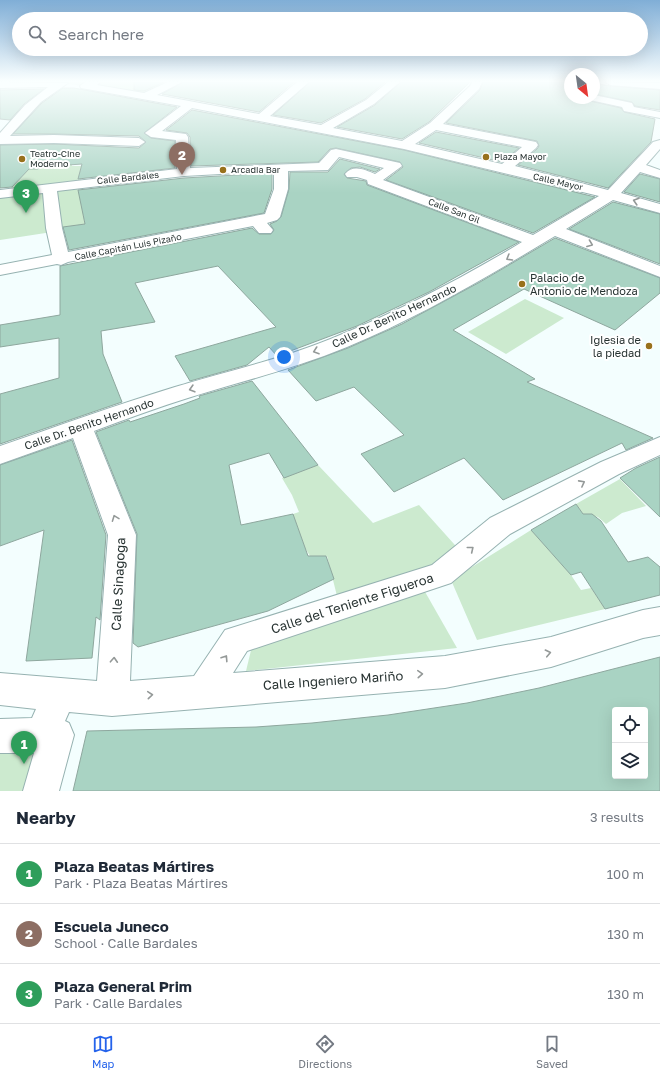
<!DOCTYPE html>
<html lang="en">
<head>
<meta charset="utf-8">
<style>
  :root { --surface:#fff; --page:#f2f2f3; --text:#1f2937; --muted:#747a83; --line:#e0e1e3; --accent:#2563eb }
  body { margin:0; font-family:"Golos Text",sans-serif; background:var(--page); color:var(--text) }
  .controls { position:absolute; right:12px; bottom:12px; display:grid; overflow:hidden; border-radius:4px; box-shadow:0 4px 16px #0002 }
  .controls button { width:36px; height:36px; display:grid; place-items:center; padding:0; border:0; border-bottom:1px solid var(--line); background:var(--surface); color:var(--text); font:20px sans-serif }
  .compass { position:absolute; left:564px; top:68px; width:36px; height:36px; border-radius:50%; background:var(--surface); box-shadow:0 4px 16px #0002; rotate:151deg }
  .you { position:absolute; left:284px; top:357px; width:14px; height:14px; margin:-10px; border:3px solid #fff; border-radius:50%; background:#1a73e8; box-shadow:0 0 0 6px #1a73e833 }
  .badge { display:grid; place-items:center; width:26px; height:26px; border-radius:50%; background:var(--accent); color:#fff; font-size:13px; font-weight:700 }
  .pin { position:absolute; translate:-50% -33px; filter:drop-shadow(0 1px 2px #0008) }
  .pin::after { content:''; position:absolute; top:21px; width:14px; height:12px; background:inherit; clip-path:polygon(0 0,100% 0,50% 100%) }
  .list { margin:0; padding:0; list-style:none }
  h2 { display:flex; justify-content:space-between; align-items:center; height:52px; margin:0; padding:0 16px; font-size:17px }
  h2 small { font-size:13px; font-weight:400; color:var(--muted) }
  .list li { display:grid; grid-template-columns:26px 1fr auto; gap:12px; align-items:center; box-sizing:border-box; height:60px; padding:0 16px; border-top:1px solid var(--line) }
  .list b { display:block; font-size:15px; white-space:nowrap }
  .list p { margin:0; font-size:13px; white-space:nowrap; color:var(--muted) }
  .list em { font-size:13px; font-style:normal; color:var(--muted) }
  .icon { flex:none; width:22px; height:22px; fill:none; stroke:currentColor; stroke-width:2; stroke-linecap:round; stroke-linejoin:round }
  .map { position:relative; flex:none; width:660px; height:791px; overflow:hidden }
  .search { position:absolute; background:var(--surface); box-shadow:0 4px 16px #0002; left:12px; right:12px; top:12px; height:44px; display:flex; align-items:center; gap:10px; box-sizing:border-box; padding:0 14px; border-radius:22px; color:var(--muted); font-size:15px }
  .sheet { height:232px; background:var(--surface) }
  nav { display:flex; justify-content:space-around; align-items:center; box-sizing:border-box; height:56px; border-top:1px solid var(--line); background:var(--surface); font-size:11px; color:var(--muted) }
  nav a { display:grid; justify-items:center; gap:2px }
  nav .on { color:var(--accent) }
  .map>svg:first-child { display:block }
</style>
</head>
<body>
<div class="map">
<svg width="660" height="791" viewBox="0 0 660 791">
  <rect width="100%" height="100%" fill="#f3fefe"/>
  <g fill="#cceacf">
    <polygon points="68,82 177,82 146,96 63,83"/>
    <polygon points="72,164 72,166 83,166 81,182 10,189 29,169 38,169 40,166"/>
    <polygon points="78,185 85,224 59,228 55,188"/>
    <polygon points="50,188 52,232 0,240 0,194"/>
    <polygon points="525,299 564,318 506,354 468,332"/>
    <polygon points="318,465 373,523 419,505 463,554 430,566 337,596 327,556 310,556 305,548 293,514 299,512 292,495 282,478"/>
    <polygon points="620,479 646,506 622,513 606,524 598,517 583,514 576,504"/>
    <polygon points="531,530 571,575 581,590 591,588 605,609 477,640 451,580"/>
    <polygon points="420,583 457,648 246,671 253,642"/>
    <polygon points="57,735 41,791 0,791 0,736"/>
  </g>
  <g fill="#a9d3c3" stroke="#8ea79e" fill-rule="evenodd">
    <polygon points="134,82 164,82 144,91 134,90"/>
    <polygon points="183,82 294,82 259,112 162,94"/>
    <polygon points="310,82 385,82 365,99 321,123 273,115"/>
    <polygon points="401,82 470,82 429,122 402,139 337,127 375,105"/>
    <polygon points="483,82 570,82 570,98 588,98 590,101 621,108 624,112 655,119 651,142 608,188 518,165 537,149 539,146 537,141 446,123 480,90"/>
    <polygon points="594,83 610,86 660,90 660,110 635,106 632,102 594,94"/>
    <polygon points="63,88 74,88 177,107 144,133 151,138 175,141 175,168 78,179 82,164 40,167 38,169 29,169 12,187 0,188 0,145 54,144 139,148 146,142 139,136 54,134 13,134 42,103"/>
    <polygon points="0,89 0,90 44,89 24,104 10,120 0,119"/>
    <polygon points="192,110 404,150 595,197 533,233 386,180 403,167 400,162 336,148 330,149 318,162 191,166 190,137 187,133 166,130"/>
    <polygon points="436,132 519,148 502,162 419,143"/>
    <polygon points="340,159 380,169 375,172 360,167 351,168 344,174 347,178 366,181 367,185 519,242 429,292 357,326 277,356 269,347 247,365 190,381 175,356 276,327 218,266 135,283 155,322 101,331 103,354 122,402 0,444 0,394 59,378 59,338 0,347 0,325 60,315 60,266 252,228 259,234 271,234 274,230 270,224 277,221 281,217 289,189 290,172 328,172"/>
    <polygon points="272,173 272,189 264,213 69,250 63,227 85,224 78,190 184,178"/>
    <polygon points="640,174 660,179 660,202 624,192"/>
    <polygon points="613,202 660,214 660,264 569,229"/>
    <polygon points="555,238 660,278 660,293 615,330 524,289 453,330 535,379 527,382 653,438 626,450 622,443 503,500 464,458 394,492 361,454 404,435 354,387 316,401 288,370 348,348 402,324 480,282"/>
    <polygon points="252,381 318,465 284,478 269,453 229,465 241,525 293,514 308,556 326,556 334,579 268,611 138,647 133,643 137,534 96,432 129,420 130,422 184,404 200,398 199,396"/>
    <polygon points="72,440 106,535 100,620 96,617 92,658 26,661 44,530 0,546 0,465"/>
    <polygon points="660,457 660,517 620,478 636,468"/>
    <polygon points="576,504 583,514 592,514 601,521 628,562 648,557 660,567 660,595 605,609 581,572 571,575 531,530"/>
    <path d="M660,657V791H73L87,731L256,727L312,723L388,715L467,703L539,688ZM615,710H645V776H615Z"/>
  </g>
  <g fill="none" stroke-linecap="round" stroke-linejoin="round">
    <defs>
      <g id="minor">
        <polygon points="0,82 68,83 41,102 10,136 54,135 139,138 145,142 139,146 54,143 0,144 0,133 25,105 48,87 0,88"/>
        <path d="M85,82H100L97,85L144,93L168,82H182L157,95L259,114L297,82H309L270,116L321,125L366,100L388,82H400L374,104L333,128L402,141L430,123L470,86L472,82H482L479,89L443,124L536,142L538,145L536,148L515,166L608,190L653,142L660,140V149L646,165L660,170V178L640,172L621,193L660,204V213L613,200L566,229L660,266V277L555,236C487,277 421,316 347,347C296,368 243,381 191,397C159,407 126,419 94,431L136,535L130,681L194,676L225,630L432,565L490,518L601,462L660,437V455L619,474L510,534L451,583L247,651L233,673L445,656L551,637L643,610L660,607V635L643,638L551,667L445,688L112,716L69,712L65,721L69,723L74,735L59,791H23L34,753H0V719L32,718L36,709L0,705V673L97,681L108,535L73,438L0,464V446C58,426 116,405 175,387C228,371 282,359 333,338C399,311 461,279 522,242L368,184L367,180L357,177H347L345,174C353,164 365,170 375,174L384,168L339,157L328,170L288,171V189L280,217L277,220L267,223L273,230L271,233H259L253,226L68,262L61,265L57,264L0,275V265L52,255L46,228L43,193L0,198V190L177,169L176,140L151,137L145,133L181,106L81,88L80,86ZM192,108L404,149L599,196L533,235L383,180L402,166L400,163L336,149L331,150L319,163L190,168L188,137L186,134L162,131ZM436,130L522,147L502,164L415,144ZM274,171V189L265,214L68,252L62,228L57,191L184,176Z"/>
        <polygon points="605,82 660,83 660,89 610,85"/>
        <polygon points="594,95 632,103 634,107 660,112 660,118 624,111 622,107 590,100 589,98 594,98"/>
      </g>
    </defs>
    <use href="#minor" stroke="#96b2b1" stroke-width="2"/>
    <use href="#minor" fill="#fff" fill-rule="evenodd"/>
  </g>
  <defs><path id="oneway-chevron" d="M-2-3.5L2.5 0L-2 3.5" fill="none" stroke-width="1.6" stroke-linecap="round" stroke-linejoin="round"/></defs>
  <g stroke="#949998">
    <use href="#oneway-chevron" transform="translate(636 201) rotate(-163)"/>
    <use href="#oneway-chevron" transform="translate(590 244) rotate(21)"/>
    <use href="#oneway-chevron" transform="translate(509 258) rotate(149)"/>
    <use href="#oneway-chevron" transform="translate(316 351) rotate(161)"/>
    <use href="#oneway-chevron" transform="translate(192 389) rotate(164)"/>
    <use href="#oneway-chevron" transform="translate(582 483) rotate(-28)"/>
    <use href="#oneway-chevron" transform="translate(115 518) rotate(-111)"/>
    <use href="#oneway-chevron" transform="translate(471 549) rotate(-39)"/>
    <use href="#oneway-chevron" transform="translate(548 653) rotate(-12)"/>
    <use href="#oneway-chevron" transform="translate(225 658) rotate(-57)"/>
    <use href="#oneway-chevron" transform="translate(114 660) rotate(-87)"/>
    <use href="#oneway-chevron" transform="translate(420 674) rotate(-4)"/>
    <use href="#oneway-chevron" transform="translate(150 695) rotate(-5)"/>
  </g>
  <linearGradient id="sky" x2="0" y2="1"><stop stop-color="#80aed6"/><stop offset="0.42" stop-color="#faffff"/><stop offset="1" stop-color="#faffff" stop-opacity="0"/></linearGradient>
  <rect width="660" height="193" fill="url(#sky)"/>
  <g fill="#98711c" stroke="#fff" stroke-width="1.5">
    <circle cx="486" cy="157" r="4"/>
    <circle cx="22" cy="159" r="4"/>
    <circle cx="223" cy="170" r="4"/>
    <circle cx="522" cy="284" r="4"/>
    <circle cx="649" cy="346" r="4"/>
  </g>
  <g text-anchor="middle" stroke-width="4" stroke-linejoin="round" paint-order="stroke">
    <g font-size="9" fill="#283332" stroke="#fff" text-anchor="start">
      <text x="30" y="157">Teatro-Cine<tspan x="30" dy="10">Moderno</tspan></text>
      <text x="494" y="160">Plaza Mayor</text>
      <text x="231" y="173">Arcadia Bar</text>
    </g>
    <g font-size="9" fill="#283332" stroke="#fff">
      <text transform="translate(128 178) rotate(-6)" y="3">Calle Bardales</text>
      <text transform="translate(558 182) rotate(13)" y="3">Calle Mayor</text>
      <text transform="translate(454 211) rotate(21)" y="3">Calle San Gil</text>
      <text transform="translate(128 247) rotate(-11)" y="3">Calle Capitán Luis Pizaño</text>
    </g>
    <g font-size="11" fill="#283332" stroke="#fff" text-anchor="start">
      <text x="530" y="282">Palacio de<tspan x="530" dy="13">Antonio de Mendoza</tspan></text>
      <text x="641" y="344" text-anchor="end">Iglesia de<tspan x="641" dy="13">la piedad</tspan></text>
    </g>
    <g font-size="11" fill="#283332" stroke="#fff">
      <text transform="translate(394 316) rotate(-25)" y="4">Calle Dr. Benito Hernando</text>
      <text transform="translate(89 424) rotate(-19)" y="4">Calle Dr. Benito Hernando</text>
    </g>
    <g font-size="13" fill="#283332" stroke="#fff">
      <text transform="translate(118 584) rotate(-87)" y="5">Calle Sinagoga</text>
      <text transform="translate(352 603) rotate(-18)" y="5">Calle del Teniente Figueroa</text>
      <text transform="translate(333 680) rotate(-4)" y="5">Calle Ingeniero Mariño</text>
    </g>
  </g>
</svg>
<div class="controls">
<button><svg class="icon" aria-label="locate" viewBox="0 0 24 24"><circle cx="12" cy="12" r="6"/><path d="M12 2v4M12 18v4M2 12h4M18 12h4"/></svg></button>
<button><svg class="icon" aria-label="layers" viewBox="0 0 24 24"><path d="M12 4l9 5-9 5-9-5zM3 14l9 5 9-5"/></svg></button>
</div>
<svg class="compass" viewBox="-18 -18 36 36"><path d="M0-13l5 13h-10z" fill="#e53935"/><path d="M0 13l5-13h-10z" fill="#747a83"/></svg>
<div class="you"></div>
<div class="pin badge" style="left:24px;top:764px;background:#2e9e5b">1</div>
<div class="pin badge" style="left:182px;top:175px;background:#8d6e63">2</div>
<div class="pin badge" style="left:26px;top:213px;background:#2e9e5b">3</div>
<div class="search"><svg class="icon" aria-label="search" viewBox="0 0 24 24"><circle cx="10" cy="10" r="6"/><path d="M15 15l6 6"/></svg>Search here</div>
</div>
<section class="sheet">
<h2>Nearby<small>3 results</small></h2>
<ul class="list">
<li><span class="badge" style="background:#2e9e5b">1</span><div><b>Plaza Beatas Mártires</b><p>Park · Plaza Beatas Mártires</p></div><em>100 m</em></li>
<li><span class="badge" style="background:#8d6e63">2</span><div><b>Escuela Juneco</b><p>School · Calle Bardales</p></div><em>130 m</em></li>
<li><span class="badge" style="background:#2e9e5b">3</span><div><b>Plaza General Prim</b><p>Park · Calle Bardales</p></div><em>130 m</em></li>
</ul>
</section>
<nav>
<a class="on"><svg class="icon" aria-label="map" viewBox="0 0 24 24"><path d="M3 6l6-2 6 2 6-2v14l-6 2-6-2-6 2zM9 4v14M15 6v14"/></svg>Map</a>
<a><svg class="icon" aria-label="directions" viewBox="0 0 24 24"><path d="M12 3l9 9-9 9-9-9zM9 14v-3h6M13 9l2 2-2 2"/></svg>Directions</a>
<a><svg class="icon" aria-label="saved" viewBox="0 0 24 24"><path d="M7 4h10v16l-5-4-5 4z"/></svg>Saved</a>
</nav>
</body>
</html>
